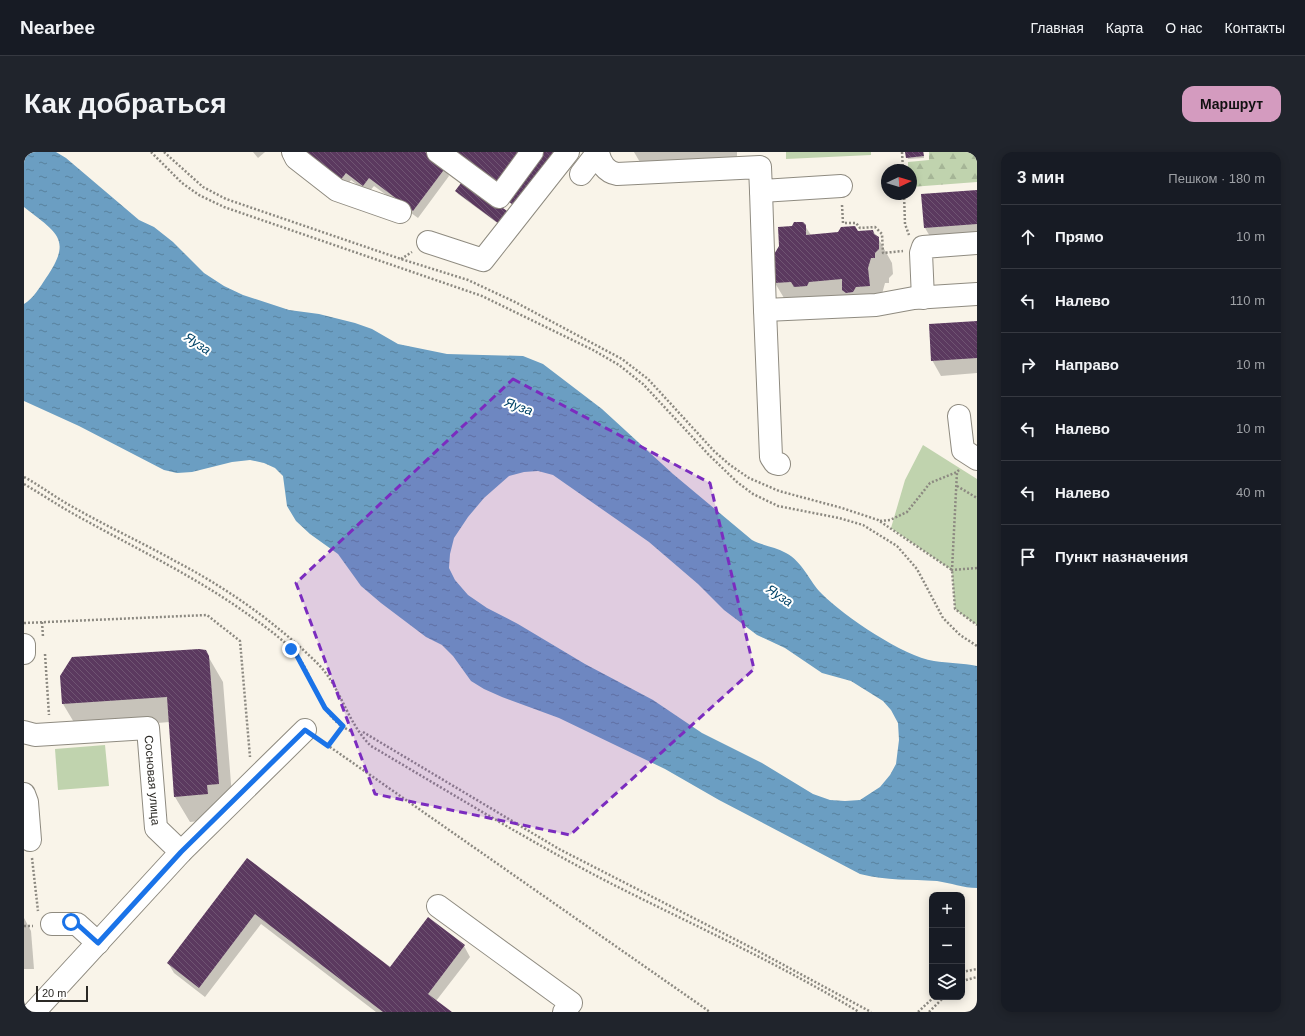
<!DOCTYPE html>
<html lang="ru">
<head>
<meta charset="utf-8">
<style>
  :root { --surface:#171b24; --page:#20242c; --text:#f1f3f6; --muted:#9ea1a6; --line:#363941; --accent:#d49bbf }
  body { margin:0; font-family:Helvetica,sans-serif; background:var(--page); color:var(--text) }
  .controls { position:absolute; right:12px; bottom:12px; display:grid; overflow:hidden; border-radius:8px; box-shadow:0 2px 10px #0003 }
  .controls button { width:36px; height:36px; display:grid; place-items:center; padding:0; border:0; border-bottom:1px solid var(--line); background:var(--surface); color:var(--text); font:20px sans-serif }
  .compass { position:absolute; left:857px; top:12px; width:36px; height:36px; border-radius:50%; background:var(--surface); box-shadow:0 2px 10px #0003; rotate:86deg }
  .scale { position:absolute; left:12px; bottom:10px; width:52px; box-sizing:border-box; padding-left:4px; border:2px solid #2c2a26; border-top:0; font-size:11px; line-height:14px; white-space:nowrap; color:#2c2a26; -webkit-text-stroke:3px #fff; paint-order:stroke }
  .stop { position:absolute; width:12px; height:12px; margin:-9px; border:3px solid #1a73e8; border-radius:50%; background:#fff }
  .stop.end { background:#1a73e8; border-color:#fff; box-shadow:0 1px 4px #0008 }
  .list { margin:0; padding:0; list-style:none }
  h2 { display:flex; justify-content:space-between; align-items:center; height:52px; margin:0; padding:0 16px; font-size:17px }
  h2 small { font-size:13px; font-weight:400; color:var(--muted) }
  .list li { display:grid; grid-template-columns:26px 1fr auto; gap:12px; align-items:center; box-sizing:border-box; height:64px; padding:0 16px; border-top:1px solid var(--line) }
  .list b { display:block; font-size:15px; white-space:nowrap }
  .list em { font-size:13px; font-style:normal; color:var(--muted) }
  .icon { flex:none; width:22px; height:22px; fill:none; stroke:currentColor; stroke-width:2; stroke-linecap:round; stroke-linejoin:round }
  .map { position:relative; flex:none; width:953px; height:860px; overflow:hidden; border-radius:12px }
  header { display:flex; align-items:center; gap:24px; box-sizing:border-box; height:56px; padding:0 20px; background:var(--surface); border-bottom:1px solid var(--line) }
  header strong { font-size:19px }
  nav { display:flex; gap:22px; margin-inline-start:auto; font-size:14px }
  .intro { display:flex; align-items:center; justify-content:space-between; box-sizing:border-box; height:96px; padding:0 24px }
  h1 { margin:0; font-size:28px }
  .button { padding:10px 18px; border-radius:12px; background:var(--accent); color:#111; font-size:14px; font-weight:700 }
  main { display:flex; gap:24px; padding:0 24px }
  aside { flex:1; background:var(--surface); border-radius:12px; box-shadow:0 2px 10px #0003 }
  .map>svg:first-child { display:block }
</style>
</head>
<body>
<header>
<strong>Nearbee</strong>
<nav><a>Главная</a><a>Карта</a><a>О нас</a><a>Контакты</a></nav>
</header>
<div class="intro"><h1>Как добраться</h1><a class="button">Маршрут</a></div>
<main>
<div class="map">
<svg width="953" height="860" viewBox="0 0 953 860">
  <defs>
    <pattern id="forest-firs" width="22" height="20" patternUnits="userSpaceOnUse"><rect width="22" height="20" fill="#c0d3ae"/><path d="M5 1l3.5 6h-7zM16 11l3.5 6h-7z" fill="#a5b596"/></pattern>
    <pattern id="water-ripples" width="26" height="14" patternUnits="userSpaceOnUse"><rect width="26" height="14" fill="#6b9ec2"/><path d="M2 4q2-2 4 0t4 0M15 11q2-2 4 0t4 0" fill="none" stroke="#58819d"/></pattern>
    <pattern id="building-back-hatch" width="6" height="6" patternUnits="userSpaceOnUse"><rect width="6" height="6" fill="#5b395f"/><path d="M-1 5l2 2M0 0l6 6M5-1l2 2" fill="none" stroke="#6f5472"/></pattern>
  </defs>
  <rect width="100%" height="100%" fill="#f9f4e9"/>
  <g fill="#c0d3ae">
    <polygon points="762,0 847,0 847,3 762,7"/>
    <polygon points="899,293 953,327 953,473 931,457 928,418 867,376 881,328"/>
    <polygon points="81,593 85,634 34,638 31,597"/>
  </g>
  <polygon fill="url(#forest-firs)" points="905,0 953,0 953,30 887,35 887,18 884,18 884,10 905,8"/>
  <path fill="url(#water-ripples)" fill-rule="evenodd" d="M0,0H32L42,6L115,68L130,75L149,90L180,121L200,134L219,143L265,158L295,162L331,171L348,177L374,192L423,202L499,204L519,212L578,257L649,322L728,388C739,394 752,395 762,401C779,410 785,429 798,442C821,465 879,504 910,509C924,511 939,511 953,514V736C939,736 927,731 913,729C885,727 864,729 836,722L695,648L641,617L535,566L478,545L460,537L447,529L429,504L418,493L402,485L357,451L337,434L314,402L286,382L272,369L263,354L259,324L251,316L240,311L226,308L208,310L168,320L153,321L140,318L55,274L0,249V152C9,147 16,135 22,126C50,86 31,80 0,55ZM514,319L529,323L625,390L674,432L700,458L733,483L761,496L798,521L827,529L859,549L867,558L874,571L875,588L872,612L866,623L856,635L836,648L821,649L806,648L789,642L738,611L678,581L629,548L561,512L494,472L463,456L444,443L431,428L425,416L426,402L430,386L444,365L460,346L485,324L500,320Z"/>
  <g fill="#0003">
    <polygon points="229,0 241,0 234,6"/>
    <polygon points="285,0 399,0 421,16 425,24 394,66 350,34 344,41 327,28 320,38"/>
    <polygon points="610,0 713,0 713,20 620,17"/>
    <polygon points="882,0 900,0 900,6 884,7"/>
    <polygon points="440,28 480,76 434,42 432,39"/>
    <polygon points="953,39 953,88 910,91 901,76"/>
    <polygon points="781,74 787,83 849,79 854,86 868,111 869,122 865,126 865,131 861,131 858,142 843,165 766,156 751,131 756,94"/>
    <polygon points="953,170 953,221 917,224 908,208"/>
    <polygon points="181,499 199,530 209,657 197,667 166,670 151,645 146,570 54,577 39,552 37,524"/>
    <polygon points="224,707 366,816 404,766 440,794 446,805 412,849 426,860 352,860 237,772 181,845 150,821 144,811"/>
    <polygon points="0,766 7,779 10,817 0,817"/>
  </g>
  <g fill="url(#building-back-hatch)">
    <polygon points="284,0 401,0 422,15 389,59 345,26 339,34 322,21 315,30 280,5"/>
    <polygon points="427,0 499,0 474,34"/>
    <polygon points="515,0 535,0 493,56 480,46"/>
    <polygon points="881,0 899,0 900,4 882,6"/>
    <polygon points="440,27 487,62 478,74 431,39"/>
    <polygon points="953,38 953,72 900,76 897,42"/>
    <polygon points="770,70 779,70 782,73 782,83 814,80 817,75 831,74 834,79 849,78 850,82 855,85 855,97 851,101 851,106 847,106 844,116 846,134 832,135 829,140 822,141 818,138 818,127 785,130 783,134 770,135 767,130 750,131 749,104 755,94 754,75 768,74"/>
    <polygon points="953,169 953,206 907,209 905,172"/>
    <polygon points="175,497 182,498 185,504 195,632 183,633 184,642 150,645 143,545 38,552 36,524 48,505"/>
    <polygon points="223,706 366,815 404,765 441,793 404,842 428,860 359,860 231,762 175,836 143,811"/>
  </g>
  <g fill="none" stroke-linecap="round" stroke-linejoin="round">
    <defs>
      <g id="minor">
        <polyline points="269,0 272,6 313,38 376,60"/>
        <polyline points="414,0 475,45 508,0"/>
        <path d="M574,0C576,11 582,20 593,22L736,15L737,39L817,34"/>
        <polyline points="557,22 574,0"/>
        <polyline points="737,39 741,158 852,153 890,146 953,142"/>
        <polyline points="404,90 459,108 544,0"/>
        <polyline points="899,146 897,101 899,95 953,91"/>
        <polyline points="741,158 747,305 751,311 755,312"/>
        <polyline points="935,264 939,298 953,307"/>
        <polyline points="0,493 0,501"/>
        <path id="s1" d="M0,580L11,583L124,576L132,676L157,700"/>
        <polyline points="0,642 3,650 6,688"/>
        <polyline points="414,754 547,851 540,860"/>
        <polyline points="28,772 53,772 74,791"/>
        <polyline points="10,860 157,700 281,578"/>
      </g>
    </defs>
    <use href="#minor" stroke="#8f8b80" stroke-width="24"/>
    <g stroke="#8c8981" stroke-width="2.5" stroke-dasharray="2 2" stroke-linecap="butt">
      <polyline points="127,0 158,31 175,43 200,55 458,144 569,198 595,213 619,232 685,303 713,330 729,342 754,354 815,366 839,373 873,394 893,417 919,466 936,483 953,494"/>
      <polyline points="140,0 179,35 202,47 377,107 444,128 491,150 598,207 624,227 690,299 706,313 725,326 755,339 818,356 854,368 928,418 931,457 953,473"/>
      <polyline points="878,0 879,18"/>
      <polyline points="880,42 881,72 885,83"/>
      <polyline points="818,53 819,71 832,71 836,76 851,75 858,82 859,101 879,99"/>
      <polyline points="377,107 388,100"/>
      <polyline points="935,318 933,320 928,418 953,416"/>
      <path d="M0,325C17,334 32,346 49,355C82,374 117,390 151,409C201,435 250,469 291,509C317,533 322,570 347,594C427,641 506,690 588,732C671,774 756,812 835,860"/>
      <path d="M0,332C19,343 38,356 57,366C113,397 170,424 222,461C238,472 254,484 268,497C291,521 293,565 327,579"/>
      <polyline points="933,334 953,346"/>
      <polyline points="856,369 866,368 883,360 906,331 933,320"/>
      <polyline points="18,470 19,485"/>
      <polyline points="0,471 183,463 216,489 226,605"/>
      <polyline points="21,502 25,563"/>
      <polyline points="339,580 535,697 730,797 847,860"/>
      <polyline points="296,588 686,860"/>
      <polyline points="304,594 319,575"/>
      <polyline points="8,706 14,759"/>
      <polyline points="0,774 9,774"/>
      <polyline points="938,820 953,817"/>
      <polyline points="938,829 953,825"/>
      <polyline points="894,860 910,845"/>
      <polyline points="905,860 920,845"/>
    </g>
    <use href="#minor" stroke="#fff" stroke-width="22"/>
  </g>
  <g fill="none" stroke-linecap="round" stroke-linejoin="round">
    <polyline stroke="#1a73e8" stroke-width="5" points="47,770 53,772 74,791 157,700 281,578 304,594 319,574 301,556 272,502 267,497"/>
  </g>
  <path fill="#7b2cbf" fill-opacity="0.2" stroke="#7b2cbf" stroke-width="3" stroke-dasharray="8 5" stroke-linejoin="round" d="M489,227L686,331L730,517L546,683L351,642L272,431Z"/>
  <g text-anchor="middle" stroke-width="4" stroke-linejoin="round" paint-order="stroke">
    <g font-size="12" fill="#2c2a26" stroke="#fff">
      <text dy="4" stroke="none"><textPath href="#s1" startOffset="177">Сосновая улица</textPath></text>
    </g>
    <g font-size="13" font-style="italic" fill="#044569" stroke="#fff">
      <text transform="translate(174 191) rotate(34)" y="5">Яуза</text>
      <text transform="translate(495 254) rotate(20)" y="5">Яуза</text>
      <text transform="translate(756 443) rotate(34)" y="5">Яуза</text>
    </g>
  </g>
</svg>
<div class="controls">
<button>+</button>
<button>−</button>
<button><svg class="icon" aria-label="layers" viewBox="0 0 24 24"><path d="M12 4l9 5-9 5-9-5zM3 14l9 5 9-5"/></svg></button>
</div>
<svg class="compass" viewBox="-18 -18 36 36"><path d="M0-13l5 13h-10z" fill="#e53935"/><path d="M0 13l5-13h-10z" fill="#9ea1a6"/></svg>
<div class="scale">20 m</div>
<div class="stop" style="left:47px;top:770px"></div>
<div class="stop end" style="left:267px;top:497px"></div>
</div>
<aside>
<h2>3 мин<small>Пешком · 180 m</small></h2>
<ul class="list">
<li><svg class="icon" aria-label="ahead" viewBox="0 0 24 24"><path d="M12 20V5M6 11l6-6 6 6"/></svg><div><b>Прямо</b></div><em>10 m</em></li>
<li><svg class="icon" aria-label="left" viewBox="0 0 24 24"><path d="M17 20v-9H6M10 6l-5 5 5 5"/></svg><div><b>Налево</b></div><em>110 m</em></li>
<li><svg class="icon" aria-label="right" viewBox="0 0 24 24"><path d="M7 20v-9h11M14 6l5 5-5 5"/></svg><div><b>Направо</b></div><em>10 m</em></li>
<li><svg class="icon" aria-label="left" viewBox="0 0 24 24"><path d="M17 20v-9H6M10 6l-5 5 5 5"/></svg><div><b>Налево</b></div><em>10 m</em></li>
<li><svg class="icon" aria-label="left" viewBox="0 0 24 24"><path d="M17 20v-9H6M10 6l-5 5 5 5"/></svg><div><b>Налево</b></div><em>40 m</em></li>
<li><svg class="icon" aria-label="arrive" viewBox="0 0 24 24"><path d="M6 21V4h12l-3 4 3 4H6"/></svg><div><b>Пункт назначения</b></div></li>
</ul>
</aside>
</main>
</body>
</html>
